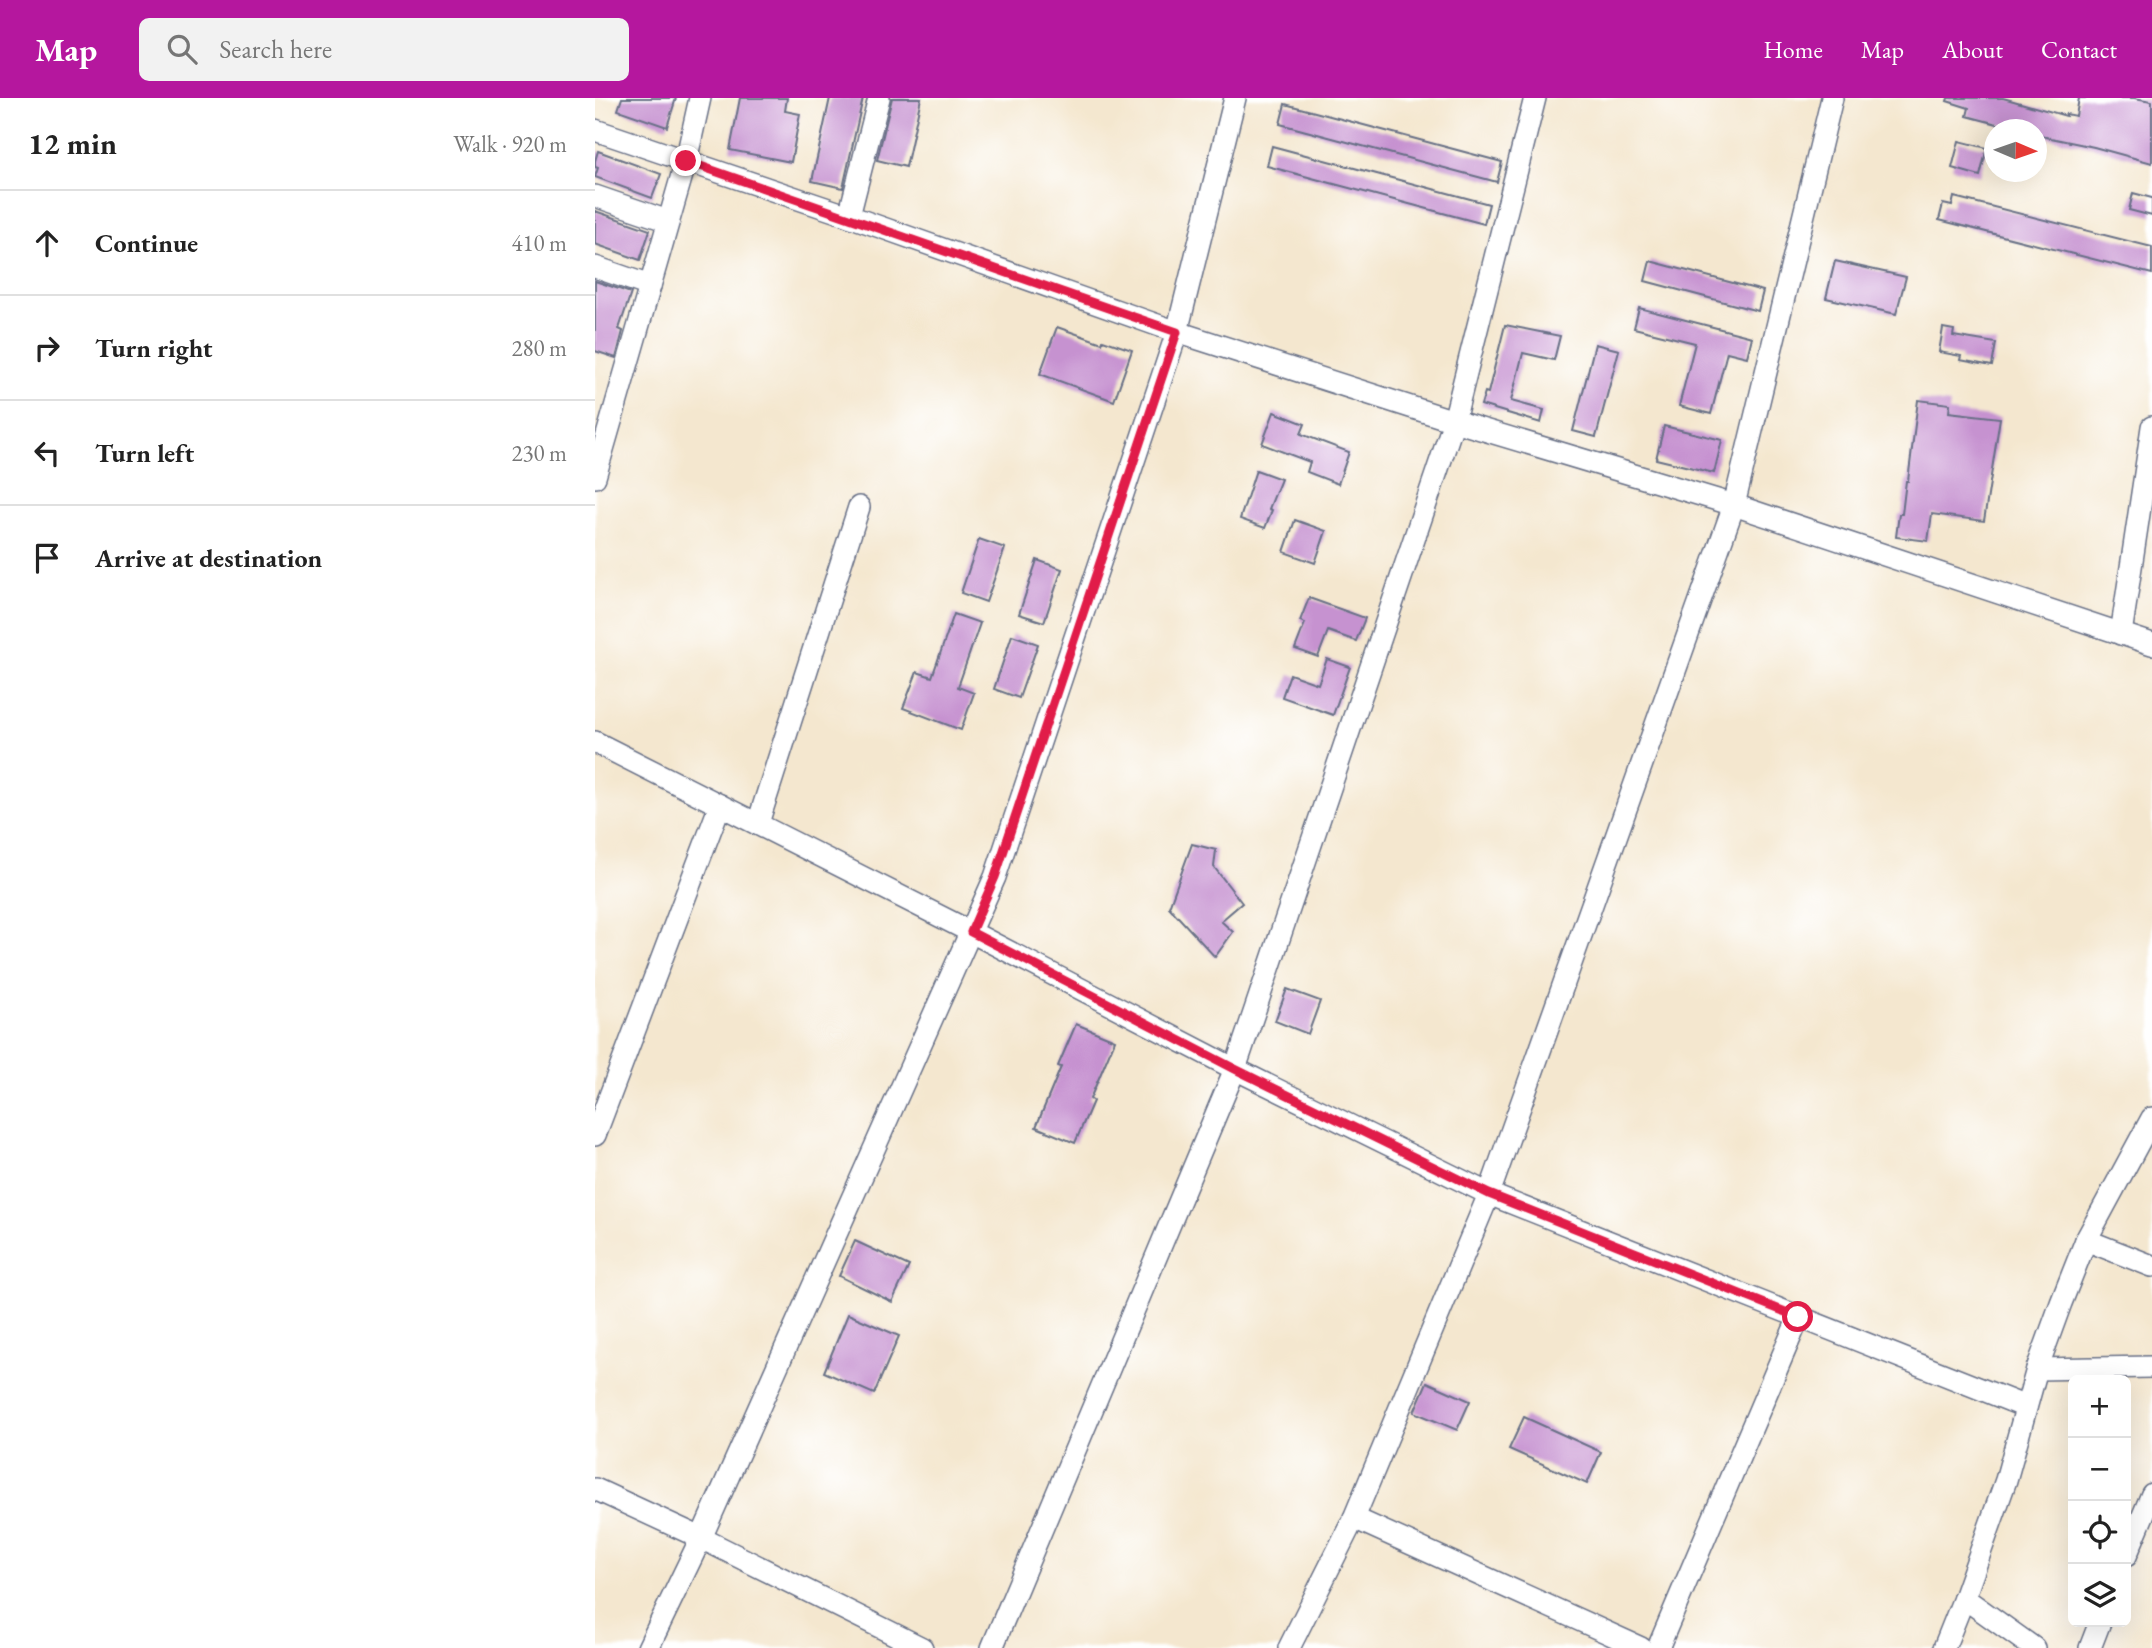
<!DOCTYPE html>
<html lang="en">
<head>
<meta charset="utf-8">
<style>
  :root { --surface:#fff; --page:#f2f2f2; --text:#222; --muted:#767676; --line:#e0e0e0; --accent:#b5179e }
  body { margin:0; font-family:"EB Garamond",serif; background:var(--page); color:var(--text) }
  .controls { position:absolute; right:21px; bottom:21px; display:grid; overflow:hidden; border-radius:10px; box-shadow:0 7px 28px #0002 }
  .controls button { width:63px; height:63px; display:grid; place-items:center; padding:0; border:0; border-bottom:2px solid var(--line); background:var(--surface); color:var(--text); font:35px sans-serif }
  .compass { position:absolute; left:1389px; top:21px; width:63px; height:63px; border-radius:50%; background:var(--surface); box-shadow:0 7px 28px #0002; rotate:92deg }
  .stop { position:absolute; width:21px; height:21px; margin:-16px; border:5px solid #e11d48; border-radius:50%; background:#fff }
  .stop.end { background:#e11d48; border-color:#fff; box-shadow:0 2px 7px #0008 }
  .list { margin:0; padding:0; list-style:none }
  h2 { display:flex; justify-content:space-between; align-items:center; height:91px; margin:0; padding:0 28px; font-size:30px }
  h2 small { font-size:23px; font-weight:400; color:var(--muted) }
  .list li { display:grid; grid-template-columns:46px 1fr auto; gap:21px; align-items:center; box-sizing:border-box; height:105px; padding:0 28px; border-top:2px solid var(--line) }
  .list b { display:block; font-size:26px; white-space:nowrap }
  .list em { font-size:23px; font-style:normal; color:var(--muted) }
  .icon { flex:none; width:38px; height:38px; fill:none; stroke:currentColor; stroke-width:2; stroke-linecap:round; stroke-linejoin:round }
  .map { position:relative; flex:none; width:1557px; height:1550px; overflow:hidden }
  header { display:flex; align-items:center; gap:42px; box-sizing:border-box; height:98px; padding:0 35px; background:var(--accent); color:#fff }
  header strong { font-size:33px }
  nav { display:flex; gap:38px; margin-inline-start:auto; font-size:24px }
  .search { width:490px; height:63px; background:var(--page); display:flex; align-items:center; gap:18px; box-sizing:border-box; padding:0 24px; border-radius:10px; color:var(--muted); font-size:26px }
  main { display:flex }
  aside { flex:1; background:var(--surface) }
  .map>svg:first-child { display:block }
</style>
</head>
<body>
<header>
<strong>Map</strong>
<div class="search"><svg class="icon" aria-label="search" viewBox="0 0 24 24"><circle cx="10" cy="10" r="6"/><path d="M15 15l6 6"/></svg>Search here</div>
<nav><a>Home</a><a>Map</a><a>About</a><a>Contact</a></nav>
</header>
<main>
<aside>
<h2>12 min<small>Walk · 920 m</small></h2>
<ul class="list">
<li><svg class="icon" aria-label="ahead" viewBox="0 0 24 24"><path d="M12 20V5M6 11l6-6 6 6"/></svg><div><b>Continue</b></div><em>410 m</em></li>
<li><svg class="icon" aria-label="right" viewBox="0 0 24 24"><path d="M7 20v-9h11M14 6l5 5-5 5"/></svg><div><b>Turn right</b></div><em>280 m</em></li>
<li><svg class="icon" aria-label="left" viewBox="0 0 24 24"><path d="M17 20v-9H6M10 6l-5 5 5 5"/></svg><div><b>Turn left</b></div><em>230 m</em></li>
<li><svg class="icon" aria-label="arrive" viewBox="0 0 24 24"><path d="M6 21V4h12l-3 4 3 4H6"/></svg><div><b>Arrive at destination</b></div></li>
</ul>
</aside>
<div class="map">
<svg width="1557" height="1550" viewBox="0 0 1557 1550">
  <rect width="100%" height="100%" fill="#fff"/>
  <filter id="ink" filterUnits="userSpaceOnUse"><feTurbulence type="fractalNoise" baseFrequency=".0143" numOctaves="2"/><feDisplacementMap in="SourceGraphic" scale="14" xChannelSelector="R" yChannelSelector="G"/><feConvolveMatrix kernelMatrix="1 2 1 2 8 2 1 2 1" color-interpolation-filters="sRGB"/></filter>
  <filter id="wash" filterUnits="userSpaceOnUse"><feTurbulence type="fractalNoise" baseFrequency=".00686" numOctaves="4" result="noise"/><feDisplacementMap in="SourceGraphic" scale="28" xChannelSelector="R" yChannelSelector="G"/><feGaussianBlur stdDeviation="1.57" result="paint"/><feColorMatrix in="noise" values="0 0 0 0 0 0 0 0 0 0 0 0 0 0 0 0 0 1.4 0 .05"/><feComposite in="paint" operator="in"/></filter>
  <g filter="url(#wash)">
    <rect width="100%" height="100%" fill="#f4e7cf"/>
    <g id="blocks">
      <g fill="#c692d0">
        <polygon points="27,0 81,0 72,29 23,12"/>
        <polygon points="145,0 192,0 190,13 205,16 196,64 135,52"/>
        <polygon points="235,0 268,0 248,90 217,83"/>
        <polygon points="297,0 326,0 311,69 282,62"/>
        <polygon points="1353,0 1408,0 1471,18 1471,16 1481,18 1484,0 1539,0 1557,3 1557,65 1499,49 1441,37 1441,32 1425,32 1372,18 1374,10 1352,3"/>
        <polygon points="690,6 907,64 902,84 685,26"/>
        <polygon points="1364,43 1392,50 1385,78 1357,70"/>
        <polygon points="677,48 894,106 889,126 672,68"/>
        <polygon points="3,53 66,76 57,100 0,79 3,70 0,69 0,63"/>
        <polygon points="1538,95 1557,100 1557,118 1534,112"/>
        <polygon points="1359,99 1557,149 1557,176 1344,122 1348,106 1357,108"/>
        <polygon points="0,113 55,132 45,162 0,146"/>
        <polygon points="1055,163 1168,193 1163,213 1050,183"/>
        <polygon points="1240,163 1311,179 1301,216 1231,200"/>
        <polygon points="0,183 36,195 24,231 28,233 21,260 0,253"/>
        <polygon points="1044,210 1157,239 1152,259 1132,254 1116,316 1084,308 1100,245 1039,230"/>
        <polygon points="910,227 965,238 959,262 928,255 916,303 949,312 946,325 886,307 890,294 893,295"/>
        <polygon points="462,229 507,245 508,242 537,252 519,303 445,276"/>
        <polygon points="1348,230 1359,232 1358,238 1401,245 1397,268 1365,262 1366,258 1344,254"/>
        <polygon points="1000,246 1024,252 1001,339 978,333"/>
        <polygon points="1323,302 1355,306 1354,314 1405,320 1389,423 1337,416 1333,443 1301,439 1304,416 1307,416 1311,383 1313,383"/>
        <polygon points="679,314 710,326 706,336 754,354 743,386 712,374 715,364 667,346"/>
        <polygon points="1069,328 1127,342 1119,375 1061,361"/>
        <polygon points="661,372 686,381 674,411 677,412 670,430 645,421"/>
        <polygon points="700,422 731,433 720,465 689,454"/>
        <polygon points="384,441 410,450 391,504 366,495"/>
        <polygon points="442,462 467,471 449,524 424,516"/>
        <polygon points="714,500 770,520 761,543 733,533 723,559 700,551 710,525 705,523"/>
        <polygon points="359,516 385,525 363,589 379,595 366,632 308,610 322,574 337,579"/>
        <polygon points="417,537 443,546 424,600 399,591"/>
        <polygon points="732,561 755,569 738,617 687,599 695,576 723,586"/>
        <polygon points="597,746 621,752 619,769 647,805 626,823 638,834 620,859 574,809"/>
        <polygon points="692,891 725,903 713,936 680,923"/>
        <polygon points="481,926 520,942 495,1001 498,1003 480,1045 441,1029 466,969 463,968"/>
        <polygon points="260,1143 314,1168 297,1204 244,1178"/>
        <polygon points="253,1216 304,1238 279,1296 229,1274"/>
        <polygon points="832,1284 875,1303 862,1332 819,1314"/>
        <polygon points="929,1319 1006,1354 992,1386 914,1351"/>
      </g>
    </g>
  </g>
  <g filter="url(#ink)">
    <use href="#blocks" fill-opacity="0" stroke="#676f86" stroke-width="2"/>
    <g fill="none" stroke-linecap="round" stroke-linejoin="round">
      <defs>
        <g id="minor">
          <polyline points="1237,0 1139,407 894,1096 1431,1309"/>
          <polyline points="0,32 254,118 582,234 859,323 1139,407 1557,546"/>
          <polyline points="0,98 73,123"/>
          <polyline points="254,118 284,0"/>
          <polyline points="0,169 55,188"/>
          <polyline points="0,379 91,63 105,0"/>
          <polyline points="1526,536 1557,329"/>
          <polyline points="0,644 376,834 640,971 894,1096 759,1420 694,1550"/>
          <polyline points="163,725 264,409"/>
          <polyline points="0,1037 125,707"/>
          <polyline points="1491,1142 1557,1168"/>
          <polyline points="1442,1271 1557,1269"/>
          <polyline points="0,1391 106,1440 400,779 582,234 640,0"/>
          <polyline points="759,1420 1046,1550"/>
          <polyline points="1531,1458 1557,1396"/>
          <polyline points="1369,1500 1439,1550"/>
          <polyline points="53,1550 106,1440 327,1550"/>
          <polyline points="397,1550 640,971 859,323 940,0"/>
          <polyline points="1063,1550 1204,1219"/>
          <polyline points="1349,1550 1369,1500 1411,1382 1442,1271 1466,1205 1491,1142 1557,1020"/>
          <polyline points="1495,1550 1505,1524"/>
        </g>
      </defs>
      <use href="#minor" stroke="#676f86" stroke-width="24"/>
      <use href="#minor" stroke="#fff" stroke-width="21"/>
    </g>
  </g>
  <g fill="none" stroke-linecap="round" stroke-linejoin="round" filter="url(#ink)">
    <polyline stroke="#e11d48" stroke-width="9" points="91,63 582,234 400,779 376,834 640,971 894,1096 1203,1219"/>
  </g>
</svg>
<div class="controls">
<button>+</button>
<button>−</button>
<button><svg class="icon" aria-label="locate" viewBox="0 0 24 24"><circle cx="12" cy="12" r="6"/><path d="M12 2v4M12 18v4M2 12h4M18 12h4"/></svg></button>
<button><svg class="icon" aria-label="layers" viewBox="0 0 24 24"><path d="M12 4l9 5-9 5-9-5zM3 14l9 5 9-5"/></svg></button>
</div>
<svg class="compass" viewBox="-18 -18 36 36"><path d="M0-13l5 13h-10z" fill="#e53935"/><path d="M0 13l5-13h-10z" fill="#767676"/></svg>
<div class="stop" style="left:1203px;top:1219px"></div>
<div class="stop end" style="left:91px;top:63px"></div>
</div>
</main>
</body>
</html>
